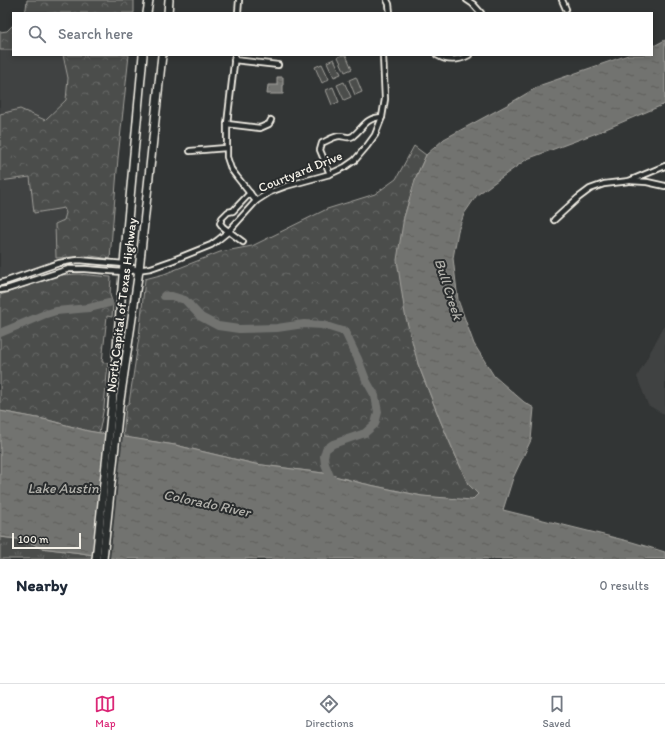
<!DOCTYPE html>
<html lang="en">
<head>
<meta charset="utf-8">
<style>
  :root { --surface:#fff; --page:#f2f2f3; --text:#1f2937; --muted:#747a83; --line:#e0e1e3; --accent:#db2777 }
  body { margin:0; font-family:Itim,sans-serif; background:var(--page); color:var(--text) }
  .scale { position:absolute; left:12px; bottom:10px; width:69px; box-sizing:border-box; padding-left:4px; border:2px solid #f4f1e8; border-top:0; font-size:11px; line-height:14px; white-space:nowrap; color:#f4f1e8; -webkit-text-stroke:3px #2a2d2e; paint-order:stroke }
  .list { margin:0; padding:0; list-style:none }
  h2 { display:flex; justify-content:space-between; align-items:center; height:52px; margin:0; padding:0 16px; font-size:17px }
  h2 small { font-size:13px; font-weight:400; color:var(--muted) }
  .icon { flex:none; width:22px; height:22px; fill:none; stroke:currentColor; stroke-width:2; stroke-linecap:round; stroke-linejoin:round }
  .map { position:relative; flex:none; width:665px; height:559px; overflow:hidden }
  .search { position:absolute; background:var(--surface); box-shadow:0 2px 6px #0003; left:12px; right:12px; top:12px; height:44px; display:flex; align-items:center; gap:10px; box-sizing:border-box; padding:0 14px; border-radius:0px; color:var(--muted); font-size:15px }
  .sheet { height:124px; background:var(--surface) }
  nav { display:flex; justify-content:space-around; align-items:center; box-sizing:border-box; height:56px; border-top:1px solid var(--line); background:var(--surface); font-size:11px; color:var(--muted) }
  nav a { display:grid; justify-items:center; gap:2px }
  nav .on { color:var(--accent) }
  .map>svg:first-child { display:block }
</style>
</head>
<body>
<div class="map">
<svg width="665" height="559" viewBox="0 0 665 559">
  <defs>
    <pattern id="grass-tufts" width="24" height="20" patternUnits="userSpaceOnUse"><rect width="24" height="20" fill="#4b4d4c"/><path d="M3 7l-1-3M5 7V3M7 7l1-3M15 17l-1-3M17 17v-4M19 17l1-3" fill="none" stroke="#666766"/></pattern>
    <pattern id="forest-crowns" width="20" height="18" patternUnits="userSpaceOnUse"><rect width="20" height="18" fill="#4b4d4c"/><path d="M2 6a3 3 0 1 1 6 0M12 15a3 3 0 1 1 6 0" fill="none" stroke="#666766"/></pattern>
    <pattern id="water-ripples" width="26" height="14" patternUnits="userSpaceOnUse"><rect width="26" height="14" fill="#727370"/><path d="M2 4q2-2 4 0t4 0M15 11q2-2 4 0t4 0" fill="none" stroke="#5e5e5b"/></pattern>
  </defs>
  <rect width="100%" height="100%" fill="#323535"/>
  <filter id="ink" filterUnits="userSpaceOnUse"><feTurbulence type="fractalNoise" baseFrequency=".025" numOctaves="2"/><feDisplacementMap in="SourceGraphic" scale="8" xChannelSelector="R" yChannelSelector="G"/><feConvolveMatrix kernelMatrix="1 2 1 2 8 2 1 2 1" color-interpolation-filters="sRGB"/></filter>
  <g filter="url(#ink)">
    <g fill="#404242">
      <polygon points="0,50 13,50 13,55 63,55 68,78 66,100 45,120 20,109 0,114"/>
      <polygon points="30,177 34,213 63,208 66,213 64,220 55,224 56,258 60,275 0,295 0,181"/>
      <polygon points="664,326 665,326 665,415 648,405 637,377"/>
    </g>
    <polygon fill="url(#grass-tufts)" stroke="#a09f9a" points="0,537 26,540 41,548 81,553 117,559 0,559"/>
    <g fill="url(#forest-crowns)" stroke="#a09f9a">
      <polygon points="27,0 134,0 134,13 23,13 26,9"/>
      <polygon points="13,25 13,50 0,50 0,32 7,31"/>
      <polygon points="63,55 129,55 118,158 110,259 91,256 56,258 55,224 64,220 66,213 64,208 34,213 30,177 0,181 0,114 20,109 45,120 66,100 68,78"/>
      <polygon points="414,146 426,155 416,177 404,217 418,364 440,420 468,484 478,494 472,501 422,496 361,483 323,473 255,464 175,445 123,437 126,405 129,403 139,337 145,279 164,274 220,252 252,246 327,209 375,194 396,179"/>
      <polygon points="78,274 111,277 110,295 113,304 112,317 107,316 102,362 108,363 104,407 99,433 88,431 48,420 0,411 0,295 60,275"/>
    </g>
    <g fill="#4b4d4c" stroke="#a09f9a">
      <polygon points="343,55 346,55 352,69 345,72 338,57"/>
      <polygon points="334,59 341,74 334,77 327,62"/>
      <polygon points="322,64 329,79 322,83 315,67"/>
      <polygon points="356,77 362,92 355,95 349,80"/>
      <polygon points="344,82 351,97 344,100 337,85"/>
      <polygon points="333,87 339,102 332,105 326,90"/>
    </g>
    <g fill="url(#water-ripples)" stroke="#a6a5a0">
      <polygon points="665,40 665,104 594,134 527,159 477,195 464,214 458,231 453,258 458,300 474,344 494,376 524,402 534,408 531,440 513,478 503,510 632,542 665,552 665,559 117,559 81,553 41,548 26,540 0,537 0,411 48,420 88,431 175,445 255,464 323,473 361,483 422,496 472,500 478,494 468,484 440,420 418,364 405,314 397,260 404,217 416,177 426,155 444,139 507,105 541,85 628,55 652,55 652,47"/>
      <polygon points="277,77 283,77 283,94 267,94 268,85 277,85"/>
    </g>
    <polygon fill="#323535" points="104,432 123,434 110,559 91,557"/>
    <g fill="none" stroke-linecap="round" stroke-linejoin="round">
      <g stroke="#727370" stroke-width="8">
        <polyline points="164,296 172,296 185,300 201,317 218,326 239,329 277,328 304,324 323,325 345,332 358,359 366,380 375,396 378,412 375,424 365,433 333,444 326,449 324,456 325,464 334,486"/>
        <polyline points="0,333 43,315 56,311 89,308 109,303"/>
      </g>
      <defs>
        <g id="minor">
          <polyline points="387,0 389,4 390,13"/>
          <polyline points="467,0 473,4 481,13"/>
          <polyline points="562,0 566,9"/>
          <polyline points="238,13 239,0"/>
          <polyline points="235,55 227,124 227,157 231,169 237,177 256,201"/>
          <path d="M437,55C447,61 458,61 469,55"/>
          <polyline points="234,60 278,65"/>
          <polyline points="227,124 260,128 269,124 271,120"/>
          <polyline points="190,151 226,148"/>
          <path d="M330,174L320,150L322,143C327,141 334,136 340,136C345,136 348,139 353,136C364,127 365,118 382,117"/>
          <polyline points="631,181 647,182 665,186"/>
          <polyline points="554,220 578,198 590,189 604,184 629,181 665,166"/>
          <polyline points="243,242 223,227 220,223 222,218 228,212 233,211 250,193"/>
          <polyline points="0,283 7,281 59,263 70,261 79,260 124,264 137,270"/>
          <polyline points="0,290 7,289 69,269 85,269 123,272 151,268 171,261 211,245 218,240 229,231 256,201 270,192 286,186 330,174 345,167 355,160 367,146 375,135 382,117 385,99 383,55"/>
        </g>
        <g id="highway">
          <polyline points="147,13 149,0"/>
          <polyline points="168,13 169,0"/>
          <polyline points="96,559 112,406 124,264 143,55"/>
          <polyline points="103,559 119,407 139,270 162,55"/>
        </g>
      </defs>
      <use href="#minor" stroke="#f4f1e8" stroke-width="8"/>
      <use href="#highway" stroke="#f4f1e8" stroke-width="10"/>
      <use href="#minor" stroke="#2a2d2e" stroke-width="4.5"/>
      <use href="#highway" stroke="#2a2d2e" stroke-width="7"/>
    </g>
  </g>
  <g text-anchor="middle" stroke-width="4" stroke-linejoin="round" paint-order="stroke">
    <g font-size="13" fill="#f4f1e8" stroke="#2a2d2e">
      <text transform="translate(300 171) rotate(-22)" y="5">Courtyard Drive</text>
      <text transform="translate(121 305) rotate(-83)" y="5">North Capital of Texas Highway</text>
    </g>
    <g font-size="14" font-style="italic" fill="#b3b2ac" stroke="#2a2d2e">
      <text transform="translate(449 289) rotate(72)" y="5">Bull Creek</text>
      <text x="63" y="493">Lake Austin</text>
      <text transform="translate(207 503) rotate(12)" y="5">Colorado River</text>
    </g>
  </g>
</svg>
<div class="scale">100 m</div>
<div class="search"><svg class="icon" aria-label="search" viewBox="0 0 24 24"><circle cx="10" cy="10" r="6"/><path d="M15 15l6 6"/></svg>Search here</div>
</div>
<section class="sheet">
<h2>Nearby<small>0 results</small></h2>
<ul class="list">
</ul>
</section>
<nav>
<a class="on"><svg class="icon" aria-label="map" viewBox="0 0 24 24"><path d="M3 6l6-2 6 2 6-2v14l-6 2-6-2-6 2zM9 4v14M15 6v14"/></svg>Map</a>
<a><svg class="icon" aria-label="directions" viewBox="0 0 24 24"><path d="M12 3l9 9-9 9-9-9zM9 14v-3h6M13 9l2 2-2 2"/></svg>Directions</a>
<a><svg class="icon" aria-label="saved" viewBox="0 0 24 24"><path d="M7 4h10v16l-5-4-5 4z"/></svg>Saved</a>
</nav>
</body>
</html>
